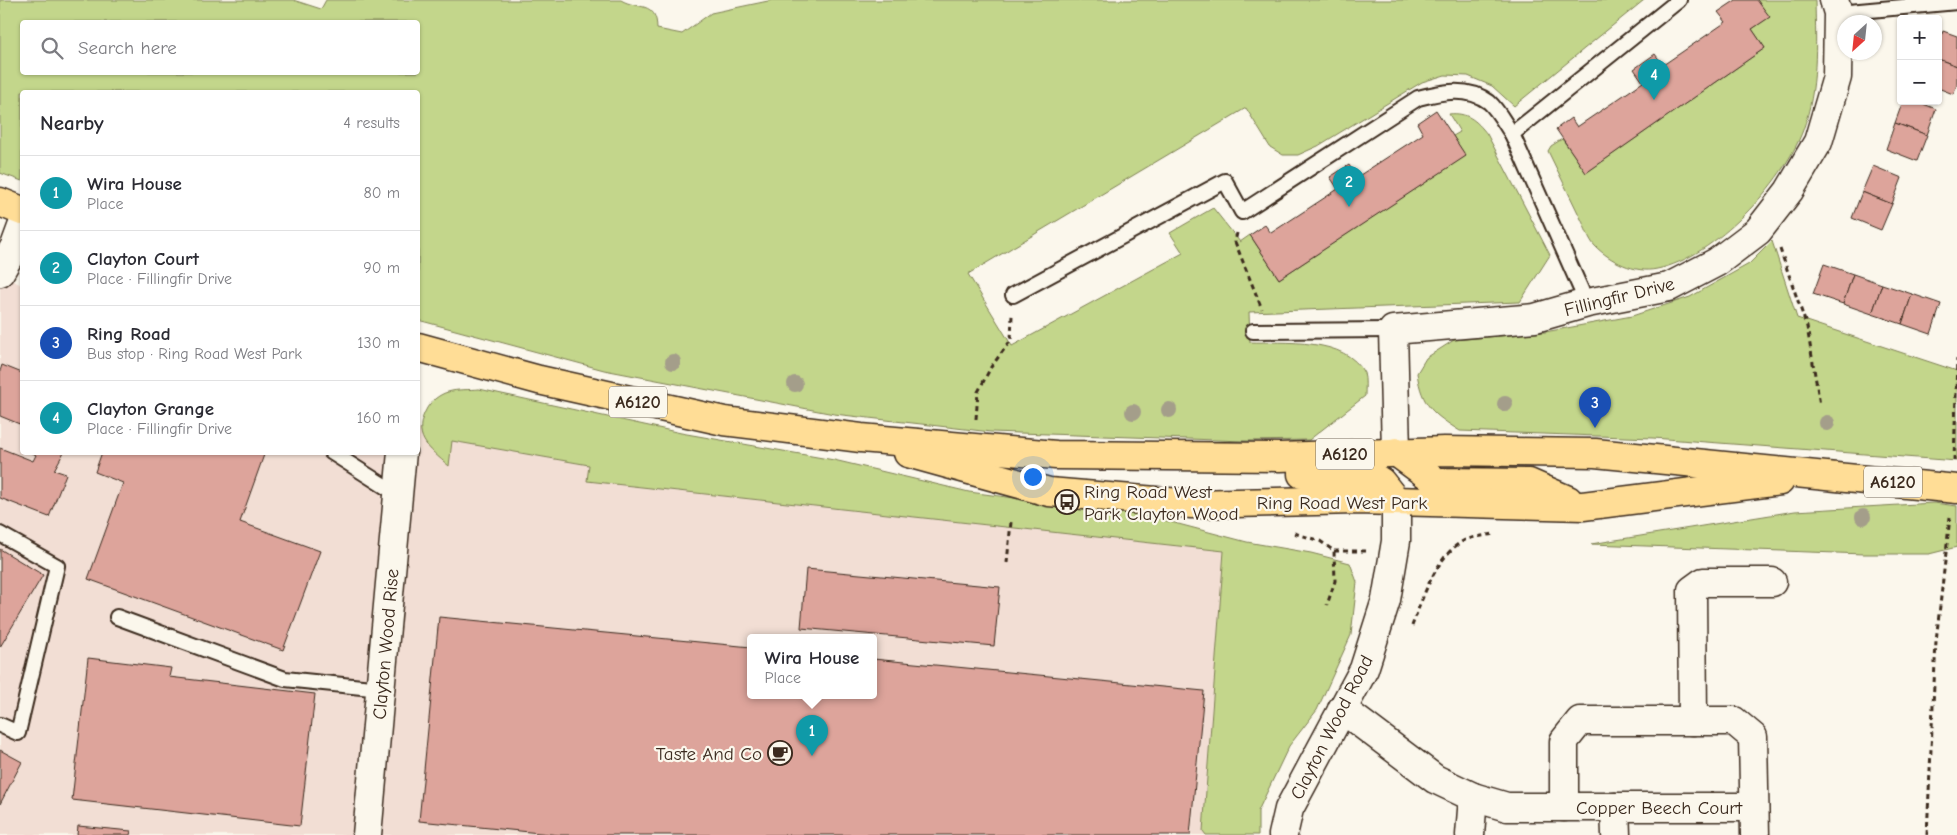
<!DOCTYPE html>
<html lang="en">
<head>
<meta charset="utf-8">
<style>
  :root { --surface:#fff; --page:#f2f2f3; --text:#2b2b33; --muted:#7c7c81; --line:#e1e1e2; --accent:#3b2a1e }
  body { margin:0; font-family:"Comic Neue",sans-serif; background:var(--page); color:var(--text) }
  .controls { position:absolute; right:15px; top:15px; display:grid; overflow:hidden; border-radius:5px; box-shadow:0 1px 4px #0004 }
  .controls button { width:45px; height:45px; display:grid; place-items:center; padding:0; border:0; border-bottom:1px solid var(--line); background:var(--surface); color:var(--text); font:25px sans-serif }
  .compass { position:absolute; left:1837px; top:15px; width:45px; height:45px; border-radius:50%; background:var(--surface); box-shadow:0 1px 4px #0004; rotate:207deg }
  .you { position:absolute; left:1032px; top:476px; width:18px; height:18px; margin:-12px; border:4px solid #fff; border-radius:50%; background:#1a73e8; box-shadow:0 0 0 8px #1a73e833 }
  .badge { display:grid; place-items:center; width:32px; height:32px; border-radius:50%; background:var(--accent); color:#fff; font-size:16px; font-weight:700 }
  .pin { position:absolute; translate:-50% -41px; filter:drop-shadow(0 1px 2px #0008) }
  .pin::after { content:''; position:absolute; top:26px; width:18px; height:15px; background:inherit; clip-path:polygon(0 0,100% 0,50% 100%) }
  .popup { position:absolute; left:747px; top:634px; width:130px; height:65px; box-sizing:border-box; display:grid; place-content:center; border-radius:5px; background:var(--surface); filter:drop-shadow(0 1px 4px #0005); font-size:16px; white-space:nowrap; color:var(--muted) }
  .popup b { font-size:19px; color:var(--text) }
  .popup::after { content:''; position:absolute; left:50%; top:100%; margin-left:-10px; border:10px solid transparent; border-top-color:var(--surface) }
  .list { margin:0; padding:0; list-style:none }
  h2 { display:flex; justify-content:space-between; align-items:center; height:65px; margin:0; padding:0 20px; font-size:21px }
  h2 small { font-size:16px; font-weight:400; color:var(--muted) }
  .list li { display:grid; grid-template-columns:32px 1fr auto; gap:15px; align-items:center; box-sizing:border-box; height:75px; padding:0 20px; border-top:1px solid var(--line) }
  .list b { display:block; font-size:19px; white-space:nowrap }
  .list p { margin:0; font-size:16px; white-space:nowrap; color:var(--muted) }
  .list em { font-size:16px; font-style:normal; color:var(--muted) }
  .icon { flex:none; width:28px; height:28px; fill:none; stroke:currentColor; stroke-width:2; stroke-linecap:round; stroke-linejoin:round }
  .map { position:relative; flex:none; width:1957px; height:835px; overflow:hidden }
  .search { position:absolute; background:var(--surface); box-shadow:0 1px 4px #0004; left:20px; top:20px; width:400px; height:55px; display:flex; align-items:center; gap:12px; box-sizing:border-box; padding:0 18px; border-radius:5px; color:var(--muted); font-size:19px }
  .panel { position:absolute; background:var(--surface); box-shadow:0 1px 4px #0004; left:20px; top:90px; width:400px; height:365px; border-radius:5px }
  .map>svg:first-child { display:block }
</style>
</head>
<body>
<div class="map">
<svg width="1957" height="835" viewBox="0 0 1957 835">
  <rect width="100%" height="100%" fill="#fbf7ec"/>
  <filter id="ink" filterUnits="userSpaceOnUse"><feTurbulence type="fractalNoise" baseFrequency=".02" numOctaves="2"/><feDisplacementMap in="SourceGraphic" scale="10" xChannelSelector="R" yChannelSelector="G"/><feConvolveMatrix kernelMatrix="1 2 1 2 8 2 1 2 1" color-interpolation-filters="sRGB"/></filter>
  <g filter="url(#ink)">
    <path fill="#f2ded4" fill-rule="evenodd" d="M0,275L22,285V452H418V428L452,441L589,465L587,481L1224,551L1203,830L1206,835H0ZM751,637H873V695H751Z"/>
    <g fill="#c3d68b" stroke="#7f8054" fill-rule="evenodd">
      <path d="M0,0H293L321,9L326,0H621C637,10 657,0 657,29L682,34L711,13L773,0H1644L1514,106L1492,86L1468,76L1445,75L1422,82L1318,146L1298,155H1283L1270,147L1246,108L968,274L1012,346L1183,253L1170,233L1213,208L1240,242L1250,235L1279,279L1465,156L1453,136L1460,132L1449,114C1467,112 1476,120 1487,134L1550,255L1520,302L1249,312L1250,342C1284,343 1346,337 1364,373C1366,379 1365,390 1365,396L1309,440L1245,441L991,432L834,414L604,370L418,320V92H22V181L0,173ZM22,22H418V72H22Z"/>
      <path d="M1757,0H1815V2C1816,45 1818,89 1803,130C1784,182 1714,258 1657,269C1635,274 1610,261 1595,246C1589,240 1585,227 1581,219C1570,196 1559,174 1548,151L1551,146L1562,139L1587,172L1765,48L1752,29L1769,17Z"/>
      <path d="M1772,241L1797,318L1957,371V461L1653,438L1460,431C1433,414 1422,406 1417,373L1426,358L1454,340L1545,332L1632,316L1690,297L1749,264Z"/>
      <path d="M479,389L681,433L834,460L969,492L1144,515L1247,542L1311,553L1350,563L1357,582L1351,635L1317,710L1289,746L1258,811V835H1206L1203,831L1224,551L587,481L589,465L452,441L449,466C428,448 411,436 427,408C431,401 440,394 448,392C457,389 469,390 479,389Z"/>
      <polygon points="1934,503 1957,506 1957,547 1929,554 1864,554 1591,544 1795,511"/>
    </g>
    <g fill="#dda49b" stroke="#3b2a1e">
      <polygon points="1736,0 1757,0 1770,17 1752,29 1765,48 1586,173 1556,129 1571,118 1577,127 1643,82 1634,69 1655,54 1663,65 1726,22 1718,12"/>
      <polygon points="1943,31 1957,36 1957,66 1938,59 1938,46"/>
      <polygon points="1938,59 1957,66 1957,85 1953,94 1938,88"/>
      <polygon points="1903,101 1916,101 1936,109 1927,135 1895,123"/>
      <polygon points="1436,110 1466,156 1279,279 1250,235 1265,225 1271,233 1338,189 1330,177 1349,165 1357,177 1423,134 1417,123"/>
      <polygon points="1895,123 1927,135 1917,161 1886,149"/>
      <polygon points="1873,166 1902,178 1892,204 1862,192"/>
      <polygon points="1862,192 1892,204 1881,230 1852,218"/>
      <polygon points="1824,264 1853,274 1843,304 1813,294"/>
      <polygon points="1853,274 1882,284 1872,314 1843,304"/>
      <polygon points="1882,284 1912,294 1902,324 1872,314"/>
      <polygon points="1912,294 1941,304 1931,334 1902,324"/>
      <polygon points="2,365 22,373 22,425 0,416 0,371"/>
      <polygon points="0,448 33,461 36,455 31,452 64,452 54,470 66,474 49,517 0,498"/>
      <polygon points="102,452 265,452 240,522 320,551 283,650 88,579 123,483 95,472"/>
      <polygon points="0,549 43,575 0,647"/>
      <polygon points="806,569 1000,587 994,646 801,628"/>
      <polygon points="439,617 751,647 751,695 873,695 873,659 1204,691 1190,835 560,835 419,821"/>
      <polygon points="88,658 171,668 169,677 315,694 300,826 72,800"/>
      <polygon points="0,750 22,762 0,804"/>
      <polygon points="78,826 131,831 130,835 77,835"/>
    </g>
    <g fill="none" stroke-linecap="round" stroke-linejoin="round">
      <defs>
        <g id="lane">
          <polyline points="1838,13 1957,2"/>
          <path d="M1013,295L1225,181L1242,212L1418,98C1441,92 1468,86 1489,102C1498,110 1505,124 1512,134"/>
          <polyline points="1587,303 1512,134 1679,0"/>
          <polyline points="1253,331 1393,330"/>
          <polyline points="331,452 397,494"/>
          <polyline points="0,534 57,566 18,733 0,725"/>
          <polyline points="117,617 285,679 381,689"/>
        </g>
        <g id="street">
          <polyline points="0,272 15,246 22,227"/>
          <polyline points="1396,452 1393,330 1535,318 1587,303 1669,287 1717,262 1758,231 1789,191 1818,142 1837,77 1838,13 1834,0"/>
          <polyline points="1342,709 1435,779 1473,797 1507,807 1754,807"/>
          <polyline points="1693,721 1692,590 1703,582 1772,582"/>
          <polyline points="1564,807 1564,741 1580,721 1734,721 1753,737 1755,835"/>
          <polyline points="1615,807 1616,835"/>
          <polyline points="367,835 402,452"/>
          <polyline points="1283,835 1289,809 1364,669 1386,600 1396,541 1396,501"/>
          <polyline points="1470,835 1473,797"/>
        </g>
        <g id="highway">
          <polyline points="0,202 22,211"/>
          <polyline points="418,347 539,380 724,421 861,438 1056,455 1280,457 1444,451 1595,453 1957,489"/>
          <polyline points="1396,452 1437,482 1529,483 1568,500"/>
          <polyline points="908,453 1049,492 1192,504 1356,500 1583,506 1780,481"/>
          <polyline points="1302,474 1368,474 1381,482 1396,501"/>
        </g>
      </defs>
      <use href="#lane" stroke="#3b2a1e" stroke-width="18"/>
      <use href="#street" stroke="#3b2a1e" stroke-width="31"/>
      <use href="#highway" stroke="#3b2a1e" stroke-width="31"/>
      <g stroke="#3b2a1e" stroke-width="3" stroke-dasharray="5 4" stroke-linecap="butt">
        <polyline points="1237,233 1235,242 1262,309"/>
        <polyline points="1780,249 1807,327 1820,405"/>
        <polyline points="976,419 978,392 991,367 1011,340 1012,315"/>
        <polyline points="1954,461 1957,359"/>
        <polyline points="1294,533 1320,541 1334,551 1335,581 1327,605"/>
        <polyline points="1334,551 1366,551"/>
        <polyline points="1007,563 1011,522"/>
        <path d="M1412,626C1422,599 1436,556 1463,541C1471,537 1484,536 1493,534"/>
        <polyline points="1927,835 1936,641 1950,517"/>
      </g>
      <use href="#lane" stroke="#fbf7ec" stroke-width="14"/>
      <use href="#street" stroke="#fbf7ec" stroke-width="28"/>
      <use href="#highway" stroke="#ffdd96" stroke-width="28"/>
    </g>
    <g fill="#a49e8a">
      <circle cx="673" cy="362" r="8"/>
      <circle cx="795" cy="384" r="8"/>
      <circle cx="1505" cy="404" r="8"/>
      <circle cx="1169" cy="410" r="8"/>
      <circle cx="1133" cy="412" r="8"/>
      <circle cx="1827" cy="423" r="8"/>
      <circle cx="1863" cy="517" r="8"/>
    </g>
  </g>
  <defs>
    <symbol id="bus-ring" viewBox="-11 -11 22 22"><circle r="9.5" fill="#fbf7ec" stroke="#3b2a1e" stroke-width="1.5"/><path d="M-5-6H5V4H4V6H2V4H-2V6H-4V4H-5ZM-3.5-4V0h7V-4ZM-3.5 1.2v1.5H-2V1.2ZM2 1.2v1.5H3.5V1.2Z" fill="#3b2a1e"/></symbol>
    <symbol id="cafe-ring" viewBox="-11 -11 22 22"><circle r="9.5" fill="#fbf7ec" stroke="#3b2a1e" stroke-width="1.5"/><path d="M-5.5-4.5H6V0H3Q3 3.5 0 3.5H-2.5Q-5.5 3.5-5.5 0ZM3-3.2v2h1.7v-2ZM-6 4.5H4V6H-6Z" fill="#3b2a1e"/></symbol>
  </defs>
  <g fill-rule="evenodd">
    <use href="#bus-ring" x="1053" y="488" width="28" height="28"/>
    <use href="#cafe-ring" x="766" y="739" width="28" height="28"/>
  </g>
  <g text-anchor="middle" stroke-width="4.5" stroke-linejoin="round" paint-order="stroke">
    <g fill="#fbf7ec" stroke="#75685c" stroke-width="1">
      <rect x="609" y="386.5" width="58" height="31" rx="4"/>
      <rect x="1316" y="438.5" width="58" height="31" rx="4"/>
      <rect x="1864" y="466.5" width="58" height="31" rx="4"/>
    </g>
    <g font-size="18" font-weight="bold" fill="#3b2a1e">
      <text x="638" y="408">A6120</text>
      <text x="1345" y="460">A6120</text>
      <text x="1893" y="488">A6120</text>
    </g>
    <g font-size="19" fill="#3b2a1e" stroke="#fbf7ec">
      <text transform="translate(1619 296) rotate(-14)" y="7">Fillingfir Drive</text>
      <text x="1342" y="509">Ring Road West Park</text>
      <text transform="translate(385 644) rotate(-85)" y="7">Clayton Wood Rise</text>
      <text transform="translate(1331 727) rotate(-63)" y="7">Clayton Wood Road</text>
      <text x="1659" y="814">Copper Beech Court</text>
    </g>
    <g font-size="19" fill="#3b2a1e" stroke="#fbf7ec" text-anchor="start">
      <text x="1084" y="498">Ring Road West<tspan x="1084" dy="22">Park Clayton Wood</tspan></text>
      <text x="762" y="760" text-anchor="end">Taste And Co</text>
    </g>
  </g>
</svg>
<div class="controls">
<button>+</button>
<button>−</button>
</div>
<svg class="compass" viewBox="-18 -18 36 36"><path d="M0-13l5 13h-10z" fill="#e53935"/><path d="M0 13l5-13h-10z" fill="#7c7c81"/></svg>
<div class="you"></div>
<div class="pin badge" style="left:812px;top:756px;background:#0f9aa8">1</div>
<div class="popup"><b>Wira House</b>Place</div>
<div class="pin badge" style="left:1349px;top:207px;background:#0f9aa8">2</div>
<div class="pin badge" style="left:1595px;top:428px;background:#1a4fb4">3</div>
<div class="pin badge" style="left:1654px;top:100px;background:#0f9aa8">4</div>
<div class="search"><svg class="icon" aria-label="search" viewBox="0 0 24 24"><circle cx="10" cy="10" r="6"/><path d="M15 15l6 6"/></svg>Search here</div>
<section class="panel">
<h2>Nearby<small>4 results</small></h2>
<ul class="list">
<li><span class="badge" style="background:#0f9aa8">1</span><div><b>Wira House</b><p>Place</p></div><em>80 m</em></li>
<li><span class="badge" style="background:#0f9aa8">2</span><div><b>Clayton Court</b><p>Place · Fillingfir Drive</p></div><em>90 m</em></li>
<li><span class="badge" style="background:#1a4fb4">3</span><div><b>Ring Road</b><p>Bus stop · Ring Road West Park</p></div><em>130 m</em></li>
<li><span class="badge" style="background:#0f9aa8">4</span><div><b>Clayton Grange</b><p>Place · Fillingfir Drive</p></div><em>160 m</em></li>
</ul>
</section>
</div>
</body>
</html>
